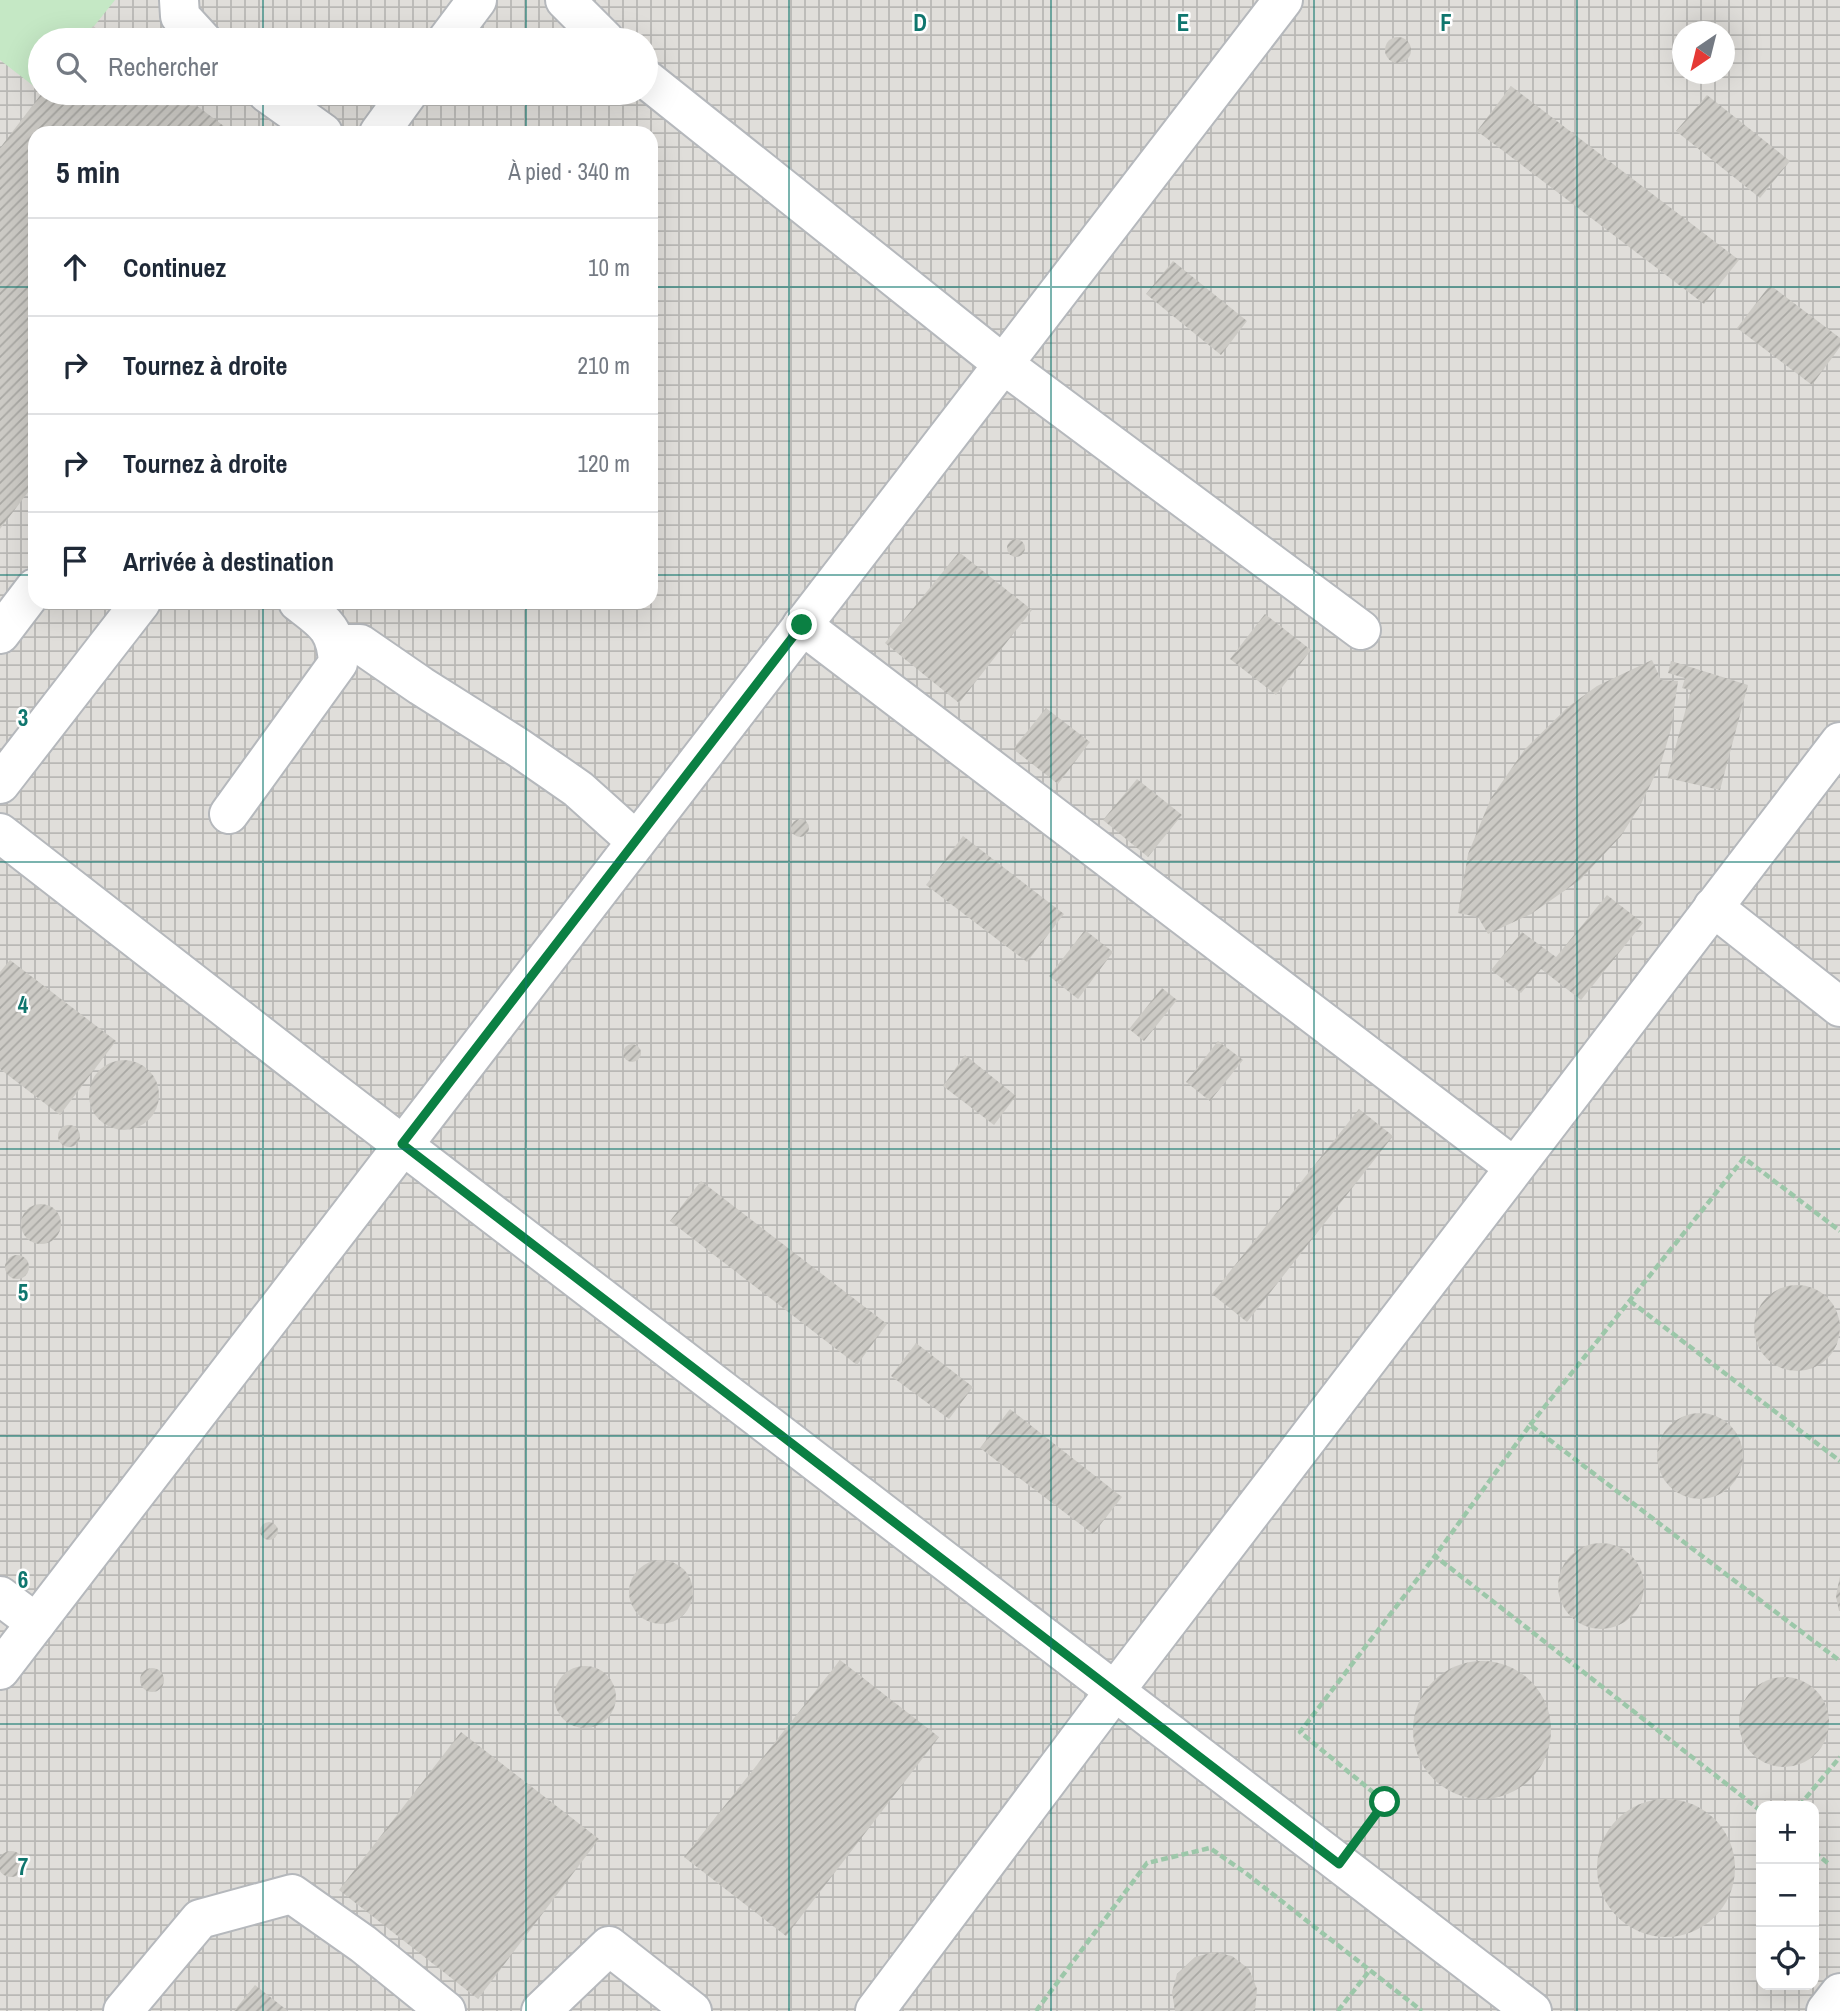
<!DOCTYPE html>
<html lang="fr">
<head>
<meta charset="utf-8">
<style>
  :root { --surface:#fff; --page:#f2f2f3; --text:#1f2937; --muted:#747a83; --line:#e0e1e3 }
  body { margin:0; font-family:"Archivo Narrow",sans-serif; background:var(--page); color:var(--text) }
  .controls { position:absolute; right:21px; bottom:21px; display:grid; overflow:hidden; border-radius:14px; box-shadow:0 7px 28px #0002 }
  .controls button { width:63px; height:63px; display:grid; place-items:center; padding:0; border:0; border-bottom:2px solid var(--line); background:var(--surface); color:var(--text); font:35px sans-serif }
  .compass { position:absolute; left:1672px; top:21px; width:63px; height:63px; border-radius:50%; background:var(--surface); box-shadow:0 7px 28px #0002; rotate:215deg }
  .stop { position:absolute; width:21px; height:21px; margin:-16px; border:5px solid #0b8043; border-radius:50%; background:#fff }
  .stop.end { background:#0b8043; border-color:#fff; box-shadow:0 2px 7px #0008 }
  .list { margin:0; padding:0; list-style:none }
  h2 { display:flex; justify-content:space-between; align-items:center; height:91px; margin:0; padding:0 28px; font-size:30px }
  h2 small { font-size:23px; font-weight:400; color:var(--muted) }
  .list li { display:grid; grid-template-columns:46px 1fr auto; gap:21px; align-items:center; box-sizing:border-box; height:98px; padding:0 28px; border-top:2px solid var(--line) }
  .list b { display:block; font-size:26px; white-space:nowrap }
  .list em { font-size:23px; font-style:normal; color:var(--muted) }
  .icon { flex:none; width:38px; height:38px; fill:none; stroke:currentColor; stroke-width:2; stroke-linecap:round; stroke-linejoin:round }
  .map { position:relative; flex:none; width:1840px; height:2011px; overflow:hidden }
  .search { position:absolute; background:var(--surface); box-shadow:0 7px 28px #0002; left:28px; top:28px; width:630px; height:77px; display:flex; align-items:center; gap:18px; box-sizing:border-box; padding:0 24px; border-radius:38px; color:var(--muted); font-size:26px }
  .panel { position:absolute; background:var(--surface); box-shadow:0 7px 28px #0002; left:28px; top:126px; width:630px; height:483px; border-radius:21px }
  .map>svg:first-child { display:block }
</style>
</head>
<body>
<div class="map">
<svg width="1840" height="2011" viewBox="0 0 1840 2011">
  <defs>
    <pattern id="industrial-grid" width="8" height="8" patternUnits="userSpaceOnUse" patternTransform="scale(1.75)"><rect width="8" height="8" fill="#e0deda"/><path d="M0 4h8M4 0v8" fill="none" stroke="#b9b8b5"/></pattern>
    <pattern id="building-hatch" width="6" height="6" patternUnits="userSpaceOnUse" patternTransform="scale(1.75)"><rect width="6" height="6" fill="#cccac5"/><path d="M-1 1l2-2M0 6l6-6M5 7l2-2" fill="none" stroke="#a9a8a4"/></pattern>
  </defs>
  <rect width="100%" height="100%" fill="#f1efe8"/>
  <path fill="url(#industrial-grid)" fill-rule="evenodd" d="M0,0H1840V2011H0ZM1682,32H1724V74H1682ZM40,40H646V93H40ZM35,133H651V602H35ZM1761,1806H1814V1985H1761Z"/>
  <polygon fill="#c5e8c5" points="0,0 115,0 83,40 40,40 40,91 0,60"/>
  <g fill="url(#building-hatch)">
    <polygon points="93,26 112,40 83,40"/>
    <circle cx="1398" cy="50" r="13"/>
    <polygon points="1511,86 1739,260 1704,304 1477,131"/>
    <polygon points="42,93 180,93 233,133 35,133 35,483 0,529 0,148"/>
    <polygon points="1707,95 1790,161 1760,198 1676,131"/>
    <polygon points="1173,261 1247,321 1221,355 1146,294"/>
    <polygon points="1770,285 1840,338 1840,347 1812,385 1737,328"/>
    <circle cx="1016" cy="548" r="9"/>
    <polygon points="959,552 1032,610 959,703 885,643"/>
    <polygon points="1265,614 1311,650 1276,695 1230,659"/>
    <polygon points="1652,660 1661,680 1678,681 1671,729 1661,763 1640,806 1621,836 1580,880 1531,914 1488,934 1478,917 1458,913 1468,854 1491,798 1525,749 1568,707 1597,686"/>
    <polygon points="1671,661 1748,685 1720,790 1667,778 1691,690 1682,688 1685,678 1668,673"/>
    <polygon points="1046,708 1090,742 1058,784 1013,749"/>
    <polygon points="1137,779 1182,815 1148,857 1103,820"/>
    <circle cx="800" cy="828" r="9"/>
    <polygon points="963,836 1064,914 1027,962 926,885"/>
    <polygon points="1607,895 1643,923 1581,1000 1541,969 1521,993 1491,970 1522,932 1556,957"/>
    <polygon points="1085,930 1113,952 1078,999 1049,976"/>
    <polygon points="10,960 116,1041 60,1115 0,1069 0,972"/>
    <polygon points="1162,988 1177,1000 1144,1041 1129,1029"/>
    <polygon points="1218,1041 1243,1060 1210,1101 1186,1082"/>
    <circle cx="632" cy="1053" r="9"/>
    <polygon points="965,1055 1016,1096 994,1125 943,1086"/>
    <circle cx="124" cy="1095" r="35"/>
    <polygon points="1359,1109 1393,1136 1247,1322 1212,1294"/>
    <circle cx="69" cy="1136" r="11"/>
    <polygon points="701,1181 887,1324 857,1365 670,1221"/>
    <circle cx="41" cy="1224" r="20"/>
    <circle cx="17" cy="1267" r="12"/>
    <circle cx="1797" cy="1328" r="43"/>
    <polygon points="916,1343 973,1387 949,1419 891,1376"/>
    <polygon points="1010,1409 1122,1497 1093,1534 980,1448"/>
    <circle cx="1700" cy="1456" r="43"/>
    <circle cx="269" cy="1531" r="9"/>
    <circle cx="1601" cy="1586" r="43"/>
    <circle cx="661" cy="1592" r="32"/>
    <polygon points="1840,1576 1840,1611 1839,1611 1836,1596"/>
    <polygon points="840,1660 939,1737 786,1936 684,1857"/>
    <circle cx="1482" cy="1730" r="69"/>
    <circle cx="585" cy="1697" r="31"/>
    <circle cx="152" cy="1680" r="12"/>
    <circle cx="1784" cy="1722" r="45"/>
    <polygon points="461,1732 599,1839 478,1999 339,1890"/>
    <circle cx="1666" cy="1868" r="69"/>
    <circle cx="11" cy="1864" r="13"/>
    <polygon points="1214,1952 1232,1956 1249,1969 1257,1989 1255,2011 1175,2011 1172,1992 1177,1974 1195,1957"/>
    <polygon points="255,1985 288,2011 234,2011"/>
  </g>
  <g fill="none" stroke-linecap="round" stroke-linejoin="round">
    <defs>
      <g id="minor">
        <polyline points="179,0 180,16 202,40"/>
        <polyline points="565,0 605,40"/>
        <polyline points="447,40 477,0"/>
        <polyline points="646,79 1003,364 1361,630"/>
        <polyline points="267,93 323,133"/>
        <polyline points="379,133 408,93"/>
        <polyline points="802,625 1514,1167"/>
        <polyline points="0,634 35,588"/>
        <polyline points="337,644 360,644 421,686 519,748 578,789 636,841"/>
        <polyline points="0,784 141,602"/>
        <path d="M229,814L338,663C336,628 324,622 298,602"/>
        <polyline points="0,833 327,1087 1532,2011"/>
        <polyline points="1713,907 1840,1007"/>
        <polyline points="0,1596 36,1623"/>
        <polyline points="0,1670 1283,0"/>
        <polyline points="123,2011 200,1919 292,1894 363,1944 446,2011"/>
        <polyline points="541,2011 609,1946 692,2011"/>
        <polyline points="875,2011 1114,1692 1840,742"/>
        <polyline points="1826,2011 1840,1993"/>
      </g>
    </defs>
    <use href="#minor" stroke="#b5b8bc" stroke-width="42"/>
    <g stroke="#9cc7a9" stroke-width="4.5" stroke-dasharray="7 3.5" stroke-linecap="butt">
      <polyline points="1630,1301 1840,1461"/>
      <polyline points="1530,1425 1744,1158 1840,1231"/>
      <polyline points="1799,1806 1840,1757"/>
      <polyline points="1761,1811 1435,1556 1530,1425 1840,1661"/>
      <polyline points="1362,1833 1385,1802 1300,1732 1435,1556"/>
      <polyline points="1814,1852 1829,1864"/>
      <polyline points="1036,2011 1147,1863 1210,1848 1247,1874 1422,2011"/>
      <polyline points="1338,2011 1370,1970"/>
    </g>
    <use href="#minor" stroke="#fff" stroke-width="38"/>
  </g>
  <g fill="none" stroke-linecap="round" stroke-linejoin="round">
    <polyline stroke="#0b8043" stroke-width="9" points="802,625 402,1144 1339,1864 1385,1802"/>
  </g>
  <path fill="none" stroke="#0f766e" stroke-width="2" stroke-opacity="0.55" d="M263,0V40M526,0V40M789,0V2011M1051,0V2011M1314,0V2011M1577,0V2011M263,93V133M526,93V133M0,287H35M651,287H1840M0,575H35M651,575H1840M263,602V2011M526,602V2011M0,862H1840M0,1149H1840M0,1436H1840M0,1724H1840"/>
  <g font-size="23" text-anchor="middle" font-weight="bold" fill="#0f766e" stroke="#fff" stroke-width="5" stroke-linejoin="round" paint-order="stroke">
    <text x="920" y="31">D</text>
    <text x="1183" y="31">E</text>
    <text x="1446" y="31">F</text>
    <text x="23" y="726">3</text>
    <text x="23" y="1013">4</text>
    <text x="23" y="1301">5</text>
    <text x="23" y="1588">6</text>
    <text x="23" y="1875">7</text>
  </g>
</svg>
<div class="controls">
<button>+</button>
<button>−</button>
<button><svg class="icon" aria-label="locate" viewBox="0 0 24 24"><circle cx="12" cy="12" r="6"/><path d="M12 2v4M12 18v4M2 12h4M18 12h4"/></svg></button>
</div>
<svg class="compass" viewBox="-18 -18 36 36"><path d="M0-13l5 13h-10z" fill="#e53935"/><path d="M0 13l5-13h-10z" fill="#747a83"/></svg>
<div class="stop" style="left:1385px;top:1802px"></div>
<div class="stop end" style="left:802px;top:625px"></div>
<div class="search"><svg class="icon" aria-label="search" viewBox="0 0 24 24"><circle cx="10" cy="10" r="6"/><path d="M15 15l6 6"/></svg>Rechercher</div>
<section class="panel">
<h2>5 min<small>À pied · 340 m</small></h2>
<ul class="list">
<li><svg class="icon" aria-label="ahead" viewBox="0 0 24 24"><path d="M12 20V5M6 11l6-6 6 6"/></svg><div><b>Continuez</b></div><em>10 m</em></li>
<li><svg class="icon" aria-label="right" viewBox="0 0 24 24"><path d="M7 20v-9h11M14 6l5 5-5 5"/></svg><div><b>Tournez à droite</b></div><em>210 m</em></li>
<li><svg class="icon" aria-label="right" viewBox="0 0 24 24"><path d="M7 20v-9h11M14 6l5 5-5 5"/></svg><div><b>Tournez à droite</b></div><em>120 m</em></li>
<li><svg class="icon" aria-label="arrive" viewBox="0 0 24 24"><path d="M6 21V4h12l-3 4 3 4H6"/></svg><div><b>Arrivée à destination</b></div></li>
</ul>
</section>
</div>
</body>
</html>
